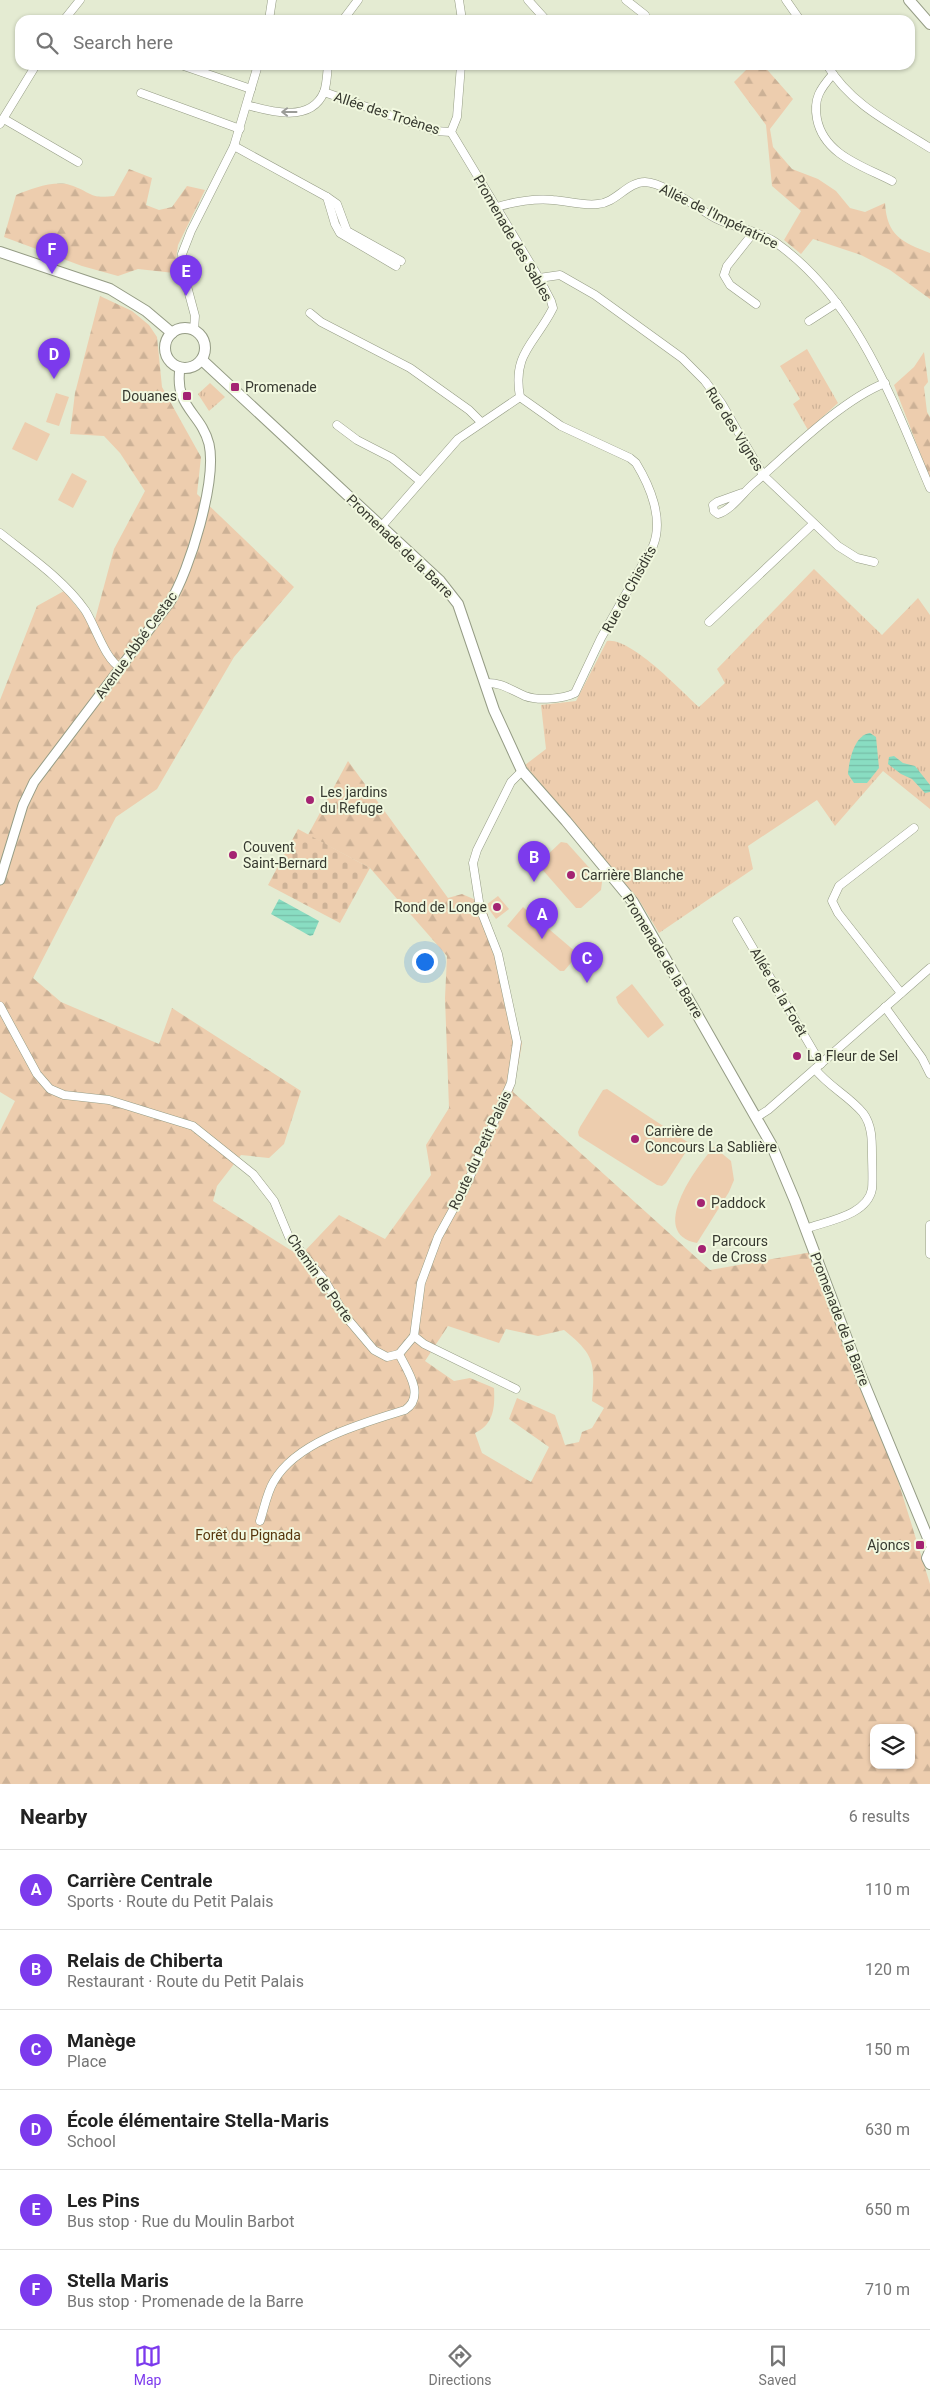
<!DOCTYPE html>
<html lang="en">
<head>
<meta charset="utf-8">
<style>
  :root { --surface:#fff; --page:#f6f6f6; --text:#222; --muted:#767676; --line:#e0e0e0; --accent:#7c3aed }
  body { margin:0; font-family:Roboto,sans-serif; background:var(--page); color:var(--text) }
  .controls { position:absolute; right:15px; bottom:15px; display:grid; overflow:hidden; border-radius:10px; box-shadow:0 1px 4px #0004 }
  .controls button { width:45px; height:45px; display:grid; place-items:center; padding:0; border:0; border-bottom:1px solid var(--line); background:var(--surface); color:var(--text); font:25px sans-serif }
  .you { position:absolute; left:424px; top:961px; width:18px; height:18px; margin:-12px; border:4px solid #fff; border-radius:50%; background:#1a73e8; box-shadow:0 0 0 8px #1a73e833 }
  .badge { display:grid; place-items:center; width:32px; height:32px; border-radius:50%; background:var(--accent); color:#fff; font-size:16px; font-weight:700 }
  .pin { position:absolute; translate:-50% -41px; filter:drop-shadow(0 1px 2px #0008) }
  .pin::after { content:''; position:absolute; top:26px; width:18px; height:15px; background:inherit; clip-path:polygon(0 0,100% 0,50% 100%) }
  .list { margin:0; padding:0; list-style:none }
  h2 { display:flex; justify-content:space-between; align-items:center; height:65px; margin:0; padding:0 20px; font-size:21px }
  h2 small { font-size:16px; font-weight:400; color:var(--muted) }
  .list li { display:grid; grid-template-columns:32px 1fr auto; gap:15px; align-items:center; box-sizing:border-box; height:80px; padding:0 20px; border-top:1px solid var(--line) }
  .list b { display:block; font-size:19px; white-space:nowrap }
  .list p { margin:0; font-size:16px; white-space:nowrap; color:var(--muted) }
  .list em { font-size:16px; font-style:normal; color:var(--muted) }
  .icon { flex:none; width:28px; height:28px; fill:none; stroke:currentColor; stroke-width:2; stroke-linecap:round; stroke-linejoin:round }
  .map { position:relative; flex:none; width:930px; height:1784px; overflow:hidden }
  .search { position:absolute; background:var(--surface); box-shadow:0 1px 4px #0004; left:15px; right:15px; top:15px; height:55px; display:flex; align-items:center; gap:12px; box-sizing:border-box; padding:0 18px; border-radius:15px; color:var(--muted); font-size:19px }
  .sheet { height:545px; background:var(--surface) }
  nav { display:flex; justify-content:space-around; align-items:center; box-sizing:border-box; height:70px; border-top:1px solid var(--line); background:var(--surface); font-size:14px; color:var(--muted) }
  nav a { display:grid; justify-items:center; gap:2px }
  nav .on { color:var(--accent) }
  .map>svg:first-child { display:block }
</style>
</head>
<body>
<div class="map">
<svg width="930" height="1784" viewBox="0 0 930 1784">
  <defs>
    <pattern id="grass-tufts" width="24" height="20" patternUnits="userSpaceOnUse" patternTransform="scale(1.25)"><rect width="24" height="20" fill="#edcdae"/><path d="M3 7l-1-3M5 7V3M7 7l1-3M15 17l-1-3M17 17v-4M19 17l1-3" fill="none" stroke="#ccb196"/></pattern>
    <pattern id="forest-firs" width="22" height="20" patternUnits="userSpaceOnUse" patternTransform="scale(1.25)"><rect width="22" height="20" fill="#edcdae"/><path d="M5 1l3.5 6h-7zM16 11l3.5 6h-7z" fill="#ccb196"/></pattern>
    <pattern id="cemetery-stones" width="16" height="16" patternUnits="userSpaceOnUse" patternTransform="scale(1.25)"><rect width="16" height="16" fill="#edcdae"/><path d="M2 7V4a2 2 0 0 1 4 0v3zM10 15v-3a2 2 0 0 1 4 0v3z" fill="#ccb196"/></pattern>
    <pattern id="water-rules" width="6" height="5" patternUnits="userSpaceOnUse" patternTransform="scale(1.25)"><rect width="6" height="5" fill="#89ddc2"/><path d="M0 2.5h6" fill="none" stroke="#77bea7"/></pattern>
  </defs>
  <rect width="100%" height="100%" fill="#e4ebd2"/>
  <g fill="url(#grass-tufts)">
    <polygon points="807,349 838,403 808,430 793,404 800,399 780,366"/>
    <polygon points="210,383 225,397 209,411 198,394"/>
    <path d="M814,569L882,635L918,598L930,615V809L883,771L835,826L817,800L748,846L753,869L659,933L639,900L525,765L546,749L541,705L576,701L607,641C631,637 681,691 699,707L725,683L717,669Z"/>
  </g>
  <g fill="url(#forest-firs)" fill-rule="evenodd">
    <path d="M751,65H763L793,99L770,129L773,147L792,169L818,179L836,191L850,208L865,212L885,203C887,236 902,242 930,253V299L890,270L861,255L813,239L801,254L784,240L801,211L772,186L766,125L734,82Z"/>
    <path d="M129,169L152,178L146,205L159,210L172,207L187,186L205,190L178,245L174,273L138,269L118,276L82,266L4,237L16,195C30,189 55,180 70,185C92,192 88,199 114,196Z"/>
    <path d="M100,296L132,311L149,325L157,337L162,387L201,457L197,494L294,587L234,657L157,789L116,817L33,978L61,1002L159,1044L172,1008L301,1091L284,1144L269,1158L241,1155L217,1186L213,1201L300,1256L339,1215L385,1239L431,1175L426,1145L449,1108L445,998L447,956L370,868L308,835L348,761L448,898L462,894L485,904L522,1044L513,1092L710,1270L812,1252L873,1400L930,1584V1784H0V1131L15,1101L0,1092V700L37,606L64,591L93,627L114,549L145,491L120,453L104,436L70,434L75,393ZM448,1326L499,1343L506,1329L538,1336L564,1330C595,1355 595,1363 592,1401L604,1408L592,1428L582,1432L579,1442L565,1445L555,1415L517,1398L509,1419L549,1447L531,1482L482,1453L475,1433C494,1424 495,1407 494,1388L470,1378L454,1381L425,1361ZM874,1728H911V1765H874Z"/>
    <polygon points="924,352 928,382 924,387 927,412 930,417 930,479 894,385 914,367"/>
  </g>
  <polygon fill="url(#cemetery-stones)" points="298,829 370,868 340,923 268,885"/>
  <g fill="#edcdae">
    <polygon points="56,393 69,397 59,426 46,422"/>
    <polygon points="25,422 50,434 37,461 12,449"/>
    <polygon points="72,473 87,481 73,508 58,500"/>
    <polygon points="561,842 567,843 602,882 601,890 581,908 576,908 541,868 542,860"/>
    <polygon points="498,896 509,909 496,919 486,905"/>
    <polygon points="523,907 577,953 576,957 564,971 560,971 507,926"/>
    <polygon points="632,984 664,1025 648,1038 618,1003 616,997"/>
    <polygon points="607,1089 689,1143 687,1150 666,1183 662,1186 657,1185 579,1136 578,1132 580,1127 603,1090"/>
    <path d="M714,1147L731,1161L734,1180L729,1192L697,1243C647,1234 696,1167 714,1147Z"/>
  </g>
  <g fill="url(#water-rules)">
    <path d="M870,733L876,737L879,768L867,783H854L848,774C849,761 854,735 870,733Z"/>
    <polygon points="894,756 903,763 915,766 930,785 930,792 925,793 912,779 901,774 888,764 889,757"/>
    <polygon points="279,899 319,921 313,935 310,936 271,914"/>
  </g>
  <g fill="none" stroke-linecap="round" stroke-linejoin="round">
    <defs>
      <g id="minor">
        <polyline points="459,0 462,20"/>
        <polyline points="528,0 546,20"/>
        <polyline points="626,0 645,15"/>
        <polyline points="786,0 800,20"/>
        <polyline points="64,20 80,0"/>
        <polyline points="269,20 272,0"/>
        <polyline points="343,20 358,0"/>
        <polyline points="181,65 251,89"/>
        <path d="M827,65C851,105 892,124 930,148"/>
        <path d="M833,74C820,89 813,99 817,119C824,155 863,166 892,181"/>
        <polyline points="324,92 435,131 451,132"/>
        <polyline points="141,93 240,129"/>
        <path d="M247,105C271,112 311,123 324,92C327,84 327,73 328,65"/>
        <polyline points="4,119 78,162"/>
        <polyline points="0,124 36,65"/>
        <polyline points="234,146 327,197 335,224 340,233 396,266"/>
        <polyline points="327,197 337,204 347,231 401,261"/>
        <path d="M497,207C513,202 536,198 553,200C567,201 584,206 598,204C616,203 627,182 645,182C665,183 697,208 715,218C734,228 757,230 775,242C857,300 892,399 930,488"/>
        <polyline points="754,232 727,266 724,275 730,285 756,304"/>
        <polyline points="539,278 560,275 595,295 682,358 705,381 722,404 763,475 838,546 857,558 874,562"/>
        <polyline points="310,313 321,322 410,368 469,410 481,422"/>
        <polyline points="809,321 837,303"/>
        <polyline points="194,330 195,316 184,275 182,254 191,231 234,146 258,65"/>
        <polyline points="337,425 357,440 392,458 420,481"/>
        <path d="M742,493L717,502L713,505L714,511L718,514C731,510 742,494 752,485C790,452 840,401 885,383"/>
        <path d="M381,527L458,439L520,397C512,353 535,344 553,308L551,301L539,278L451,132L457,117L461,65"/>
        <path d="M0,533C29,556 64,580 85,610C95,625 105,660 121,668"/>
        <polyline points="709,622 813,524"/>
        <path d="M485,683C501,682 511,690 525,696C538,701 563,699 575,693L601,638L653,546C664,519 650,486 636,463L630,458L561,426L520,397"/>
        <polyline points="737,921 821,1064"/>
        <polyline points="901,993 838,913 832,901 839,886 914,828"/>
        <polyline points="0,1006 37,1074 50,1089 64,1095 109,1100 193,1126 253,1174 274,1201 289,1237 325,1281 346,1317 374,1350 387,1357 399,1354"/>
        <polyline points="885,1007 922,1058 930,1074"/>
        <polyline points="757,1117 768,1110 930,968"/>
        <polyline points="930,1225 930,1254"/>
        <path d="M805,1229C826,1221 867,1216 872,1189C873,1178 872,1165 872,1154C872,1140 872,1125 863,1113C849,1096 828,1086 815,1069"/>
        <polyline points="516,1389 424,1344 414,1336 421,1283 438,1237 466,1186 511,1083 517,1042 498,954 480,908 473,863 477,850 511,782 522,771"/>
        <path d="M260,1521C264,1509 267,1492 274,1481C297,1441 363,1423 405,1410C426,1396 407,1370 399,1354L414,1336"/>
      </g>
      <path id="tertiary" d="M0,880L23,805L34,782L170,602C190,570 217,480 209,444C201,412 174,408 180,368"/>
      <g id="secondary">
        <polyline points="909,0 930,24"/>
        <polyline points="0,252 110,289 146,311 172,333"/>
        <circle cx="185" cy="348" r="20"/>
        <polyline points="202,360 440,581 458,604 494,710 522,771 566,821 633,902 771,1144 795,1201 861,1376 930,1543"/>
        <polyline points="930,1551 927,1558 930,1564"/>
      </g>
    </defs>
    <use href="#minor" stroke="#959c85" stroke-width="9"/>
    <use href="#tertiary" stroke="#959c85" stroke-width="11"/>
    <use href="#secondary" stroke="#959c85" stroke-width="12"/>
    <use href="#minor" stroke="#fff" stroke-width="8"/>
    <use href="#tertiary" stroke="#fff" stroke-width="9"/>
    <use href="#secondary" stroke="#fff" stroke-width="10"/>
  </g>
  <defs><path id="oneway-shaft" d="M-6 0H5M1.5-3L5.5 0L1.5 3" fill="none" stroke-width="1.6" stroke-linecap="round" stroke-linejoin="round" transform="scale(1.25)"/></defs>
  <use stroke="#9b9c98" href="#oneway-shaft" transform="translate(289 112) rotate(-180)"/>
  <g fill="#a42372" stroke="#f1f8df" stroke-width="2">
    <rect x="230" y="382" width="10" height="10" rx="2.5"/>
    <rect x="182" y="391" width="10" height="10" rx="2.5"/>
    <circle cx="310" cy="800" r="5"/>
    <circle cx="233" cy="855" r="5"/>
    <circle cx="571" cy="875" r="5"/>
    <circle cx="497" cy="907" r="5"/>
    <circle cx="797" cy="1056" r="5"/>
    <circle cx="635" cy="1139" r="5"/>
    <circle cx="701" cy="1203" r="5"/>
    <circle cx="702" cy="1249" r="5"/>
    <rect x="915" y="1540" width="10" height="10" rx="2.5"/>
  </g>
  <g text-anchor="middle" stroke-width="4" stroke-linejoin="round" paint-order="stroke">
    <g font-size="14" fill="#373930" stroke="#f1f8df">
      <text transform="translate(387 113) rotate(18)" y="5">Allée des Troènes</text>
      <text transform="translate(719 216) rotate(26)" y="5">Allée de l'Impératrice</text>
      <text transform="translate(513 238) rotate(60)" y="5">Promenade des Sables</text>
      <text transform="translate(735 429) rotate(58)" y="5">Rue des Vignes</text>
      <text transform="translate(400 546) rotate(44)" y="5">Promenade de la Barre</text>
      <text transform="translate(629 589) rotate(-61)" y="5">Rue de Chisdits</text>
      <text transform="translate(136 645) rotate(-54)" y="5">Avenue Abbé Cestac</text>
      <text transform="translate(663 956) rotate(59)" y="5">Promenade de la Barre</text>
      <text transform="translate(779 992) rotate(60)" y="5">Allée de la Forêt</text>
      <text transform="translate(480 1150) rotate(-65)" y="5">Route du Petit Palais</text>
      <text transform="translate(320 1278) rotate(55)" y="5">Chemin de Porte</text>
      <text transform="translate(840 1319) rotate(69)" y="5">Promenade de la Barre</text>
    </g>
    <g font-size="14" fill="#373930" stroke="#f1f8df" text-anchor="start">
      <text x="245" y="392">Promenade</text>
      <text x="177" y="401" text-anchor="end">Douanes</text>
      <text x="320" y="797">Les jardins<tspan x="320" dy="16">du Refuge</tspan></text>
      <text x="243" y="852">Couvent<tspan x="243" dy="16">Saint-Bernard</tspan></text>
      <text x="581" y="880">Carrière Blanche</text>
      <text x="487" y="912" text-anchor="end">Rond de Longe</text>
      <text x="807" y="1061">La Fleur de Sel</text>
      <text x="645" y="1136">Carrière de<tspan x="645" dy="16">Concours La Sablière</tspan></text>
      <text x="711" y="1208">Paddock</text>
      <text x="712" y="1246">Parcours<tspan x="712" dy="16">de Cross</tspan></text>
      <text x="910" y="1550" text-anchor="end">Ajoncs</text>
    </g>
    <g font-size="14" fill="#57360c" stroke="#f1f8df">
      <text x="248" y="1540">Forêt du Pignada</text>
    </g>
  </g>
</svg>
<div class="controls">
<button><svg class="icon" aria-label="layers" viewBox="0 0 24 24"><path d="M12 4l9 5-9 5-9-5zM3 14l9 5 9-5"/></svg></button>
</div>
<div class="you"></div>
<div class="pin badge" style="left:542px;top:939px">A</div>
<div class="pin badge" style="left:534px;top:882px">B</div>
<div class="pin badge" style="left:587px;top:983px">C</div>
<div class="pin badge" style="left:54px;top:379px">D</div>
<div class="pin badge" style="left:186px;top:296px">E</div>
<div class="pin badge" style="left:52px;top:274px">F</div>
<div class="search"><svg class="icon" aria-label="search" viewBox="0 0 24 24"><circle cx="10" cy="10" r="6"/><path d="M15 15l6 6"/></svg>Search here</div>
</div>
<section class="sheet">
<h2>Nearby<small>6 results</small></h2>
<ul class="list">
<li><span class="badge">A</span><div><b>Carrière Centrale</b><p>Sports · Route du Petit Palais</p></div><em>110 m</em></li>
<li><span class="badge">B</span><div><b>Relais de Chiberta</b><p>Restaurant · Route du Petit Palais</p></div><em>120 m</em></li>
<li><span class="badge">C</span><div><b>Manège</b><p>Place</p></div><em>150 m</em></li>
<li><span class="badge">D</span><div><b>École élémentaire Stella-Maris</b><p>School</p></div><em>630 m</em></li>
<li><span class="badge">E</span><div><b>Les Pins</b><p>Bus stop · Rue du Moulin Barbot</p></div><em>650 m</em></li>
<li><span class="badge">F</span><div><b>Stella Maris</b><p>Bus stop · Promenade de la Barre</p></div><em>710 m</em></li>
</ul>
</section>
<nav>
<a class="on"><svg class="icon" aria-label="map" viewBox="0 0 24 24"><path d="M3 6l6-2 6 2 6-2v14l-6 2-6-2-6 2zM9 4v14M15 6v14"/></svg>Map</a>
<a><svg class="icon" aria-label="directions" viewBox="0 0 24 24"><path d="M12 3l9 9-9 9-9-9zM9 14v-3h6M13 9l2 2-2 2"/></svg>Directions</a>
<a><svg class="icon" aria-label="saved" viewBox="0 0 24 24"><path d="M7 4h10v16l-5-4-5 4z"/></svg>Saved</a>
</nav>
</body>
</html>
